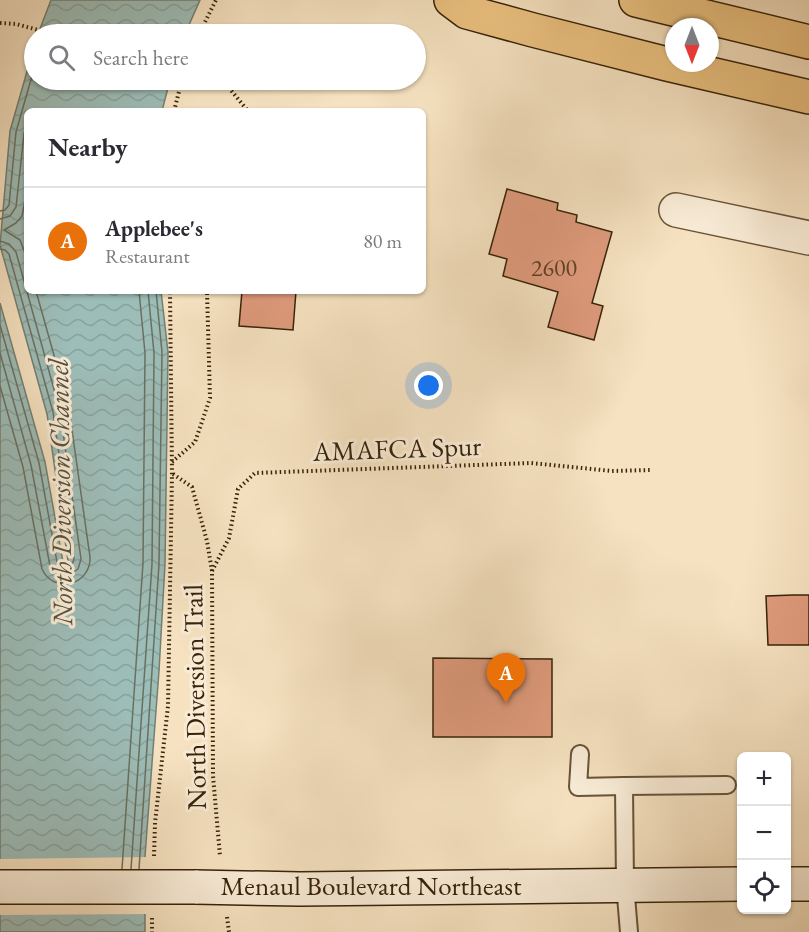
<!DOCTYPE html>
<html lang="en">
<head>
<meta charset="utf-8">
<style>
  :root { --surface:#fff; --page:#f2f2f3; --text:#2b2b33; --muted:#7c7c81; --line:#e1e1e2; --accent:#8f2418 }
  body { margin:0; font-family:"EB Garamond",serif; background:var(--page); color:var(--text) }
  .controls { position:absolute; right:18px; bottom:18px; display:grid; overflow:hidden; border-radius:9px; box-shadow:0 2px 4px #0004 }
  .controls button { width:54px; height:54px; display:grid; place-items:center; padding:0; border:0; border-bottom:2px solid var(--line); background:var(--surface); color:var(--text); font:30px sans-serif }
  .compass { position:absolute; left:665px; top:18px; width:54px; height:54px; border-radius:50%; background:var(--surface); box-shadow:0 2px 4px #0004; rotate:180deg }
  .you { position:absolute; left:429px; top:386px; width:21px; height:21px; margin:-15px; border:4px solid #fff; border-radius:50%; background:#1a73e8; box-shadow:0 0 0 9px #1a73e833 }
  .badge { display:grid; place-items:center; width:39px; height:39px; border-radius:50%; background:var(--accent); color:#fff; font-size:20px; font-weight:700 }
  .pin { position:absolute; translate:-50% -50px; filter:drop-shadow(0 2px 3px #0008) }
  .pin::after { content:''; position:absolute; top:32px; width:21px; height:18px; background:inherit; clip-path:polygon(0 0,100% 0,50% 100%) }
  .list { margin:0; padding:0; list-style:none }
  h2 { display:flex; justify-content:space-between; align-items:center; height:78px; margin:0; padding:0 24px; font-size:26px }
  h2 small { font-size:20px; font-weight:400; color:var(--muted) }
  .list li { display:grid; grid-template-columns:39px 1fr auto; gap:18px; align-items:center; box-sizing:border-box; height:108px; padding:0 24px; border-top:2px solid var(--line) }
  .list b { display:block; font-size:22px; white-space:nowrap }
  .list p { margin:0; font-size:20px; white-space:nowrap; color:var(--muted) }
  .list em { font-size:20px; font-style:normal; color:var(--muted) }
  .icon { flex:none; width:33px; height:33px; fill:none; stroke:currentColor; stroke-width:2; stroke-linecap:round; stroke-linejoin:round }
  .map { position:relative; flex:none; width:809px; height:932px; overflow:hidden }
  .search { position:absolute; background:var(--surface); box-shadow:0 2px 4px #0004; left:24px; top:24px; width:402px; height:66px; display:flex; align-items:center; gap:15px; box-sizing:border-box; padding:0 21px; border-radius:33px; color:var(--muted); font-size:22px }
  .panel { position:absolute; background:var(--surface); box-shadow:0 2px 4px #0004; left:24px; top:108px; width:402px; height:186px; border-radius:9px }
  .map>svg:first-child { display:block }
</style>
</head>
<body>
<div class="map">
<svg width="809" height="932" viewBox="0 0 809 932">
  <defs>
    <pattern id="water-waves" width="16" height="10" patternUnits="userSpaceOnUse" patternTransform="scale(1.5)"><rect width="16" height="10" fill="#9dbdb8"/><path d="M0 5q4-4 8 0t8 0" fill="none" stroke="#88a29d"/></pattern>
  </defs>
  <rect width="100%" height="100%" fill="#f6e2c1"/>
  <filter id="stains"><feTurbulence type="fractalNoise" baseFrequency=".00333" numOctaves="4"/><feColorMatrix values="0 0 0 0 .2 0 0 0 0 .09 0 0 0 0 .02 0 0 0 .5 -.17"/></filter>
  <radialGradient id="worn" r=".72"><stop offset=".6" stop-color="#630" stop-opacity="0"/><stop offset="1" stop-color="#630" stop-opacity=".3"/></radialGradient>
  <g fill="url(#water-waves)" stroke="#747f72" stroke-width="1.5">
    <polygon points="51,0 200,0 185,34 38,34"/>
    <polygon points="34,47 34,80 170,80 162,111 27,111 27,291 161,291 168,352 165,564 159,671 145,856 145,932 0,932 0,303 45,462 63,562 68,561 47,414 0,245 10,131"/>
  </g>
  <polygon fill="#f6e2c1" points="148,857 148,914 0,915 0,859"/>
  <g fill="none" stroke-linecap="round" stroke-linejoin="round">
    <g stroke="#6a7060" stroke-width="1.5">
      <polyline points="27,190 22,216 16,223 4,230 20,240 27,258"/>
      <polyline points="0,211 5,210 9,205 16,132 34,69"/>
      <polyline points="0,219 10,216 16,207 24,134 27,122"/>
      <polyline points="0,241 9,244 16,252 60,411 81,559 78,569 69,575 58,574 50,566 31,465 0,353"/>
      <polyline points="0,249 5,250 9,254 53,412 74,559 72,565 66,568 61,567 57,562 39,463 0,325"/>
      <path d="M0,386L23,467L42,569C54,595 91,585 90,557L69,409L36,291"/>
      <polyline points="122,869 143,563 145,353 139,291"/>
      <polyline points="131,869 152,564 154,353 148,291"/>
      <polyline points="139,869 159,564 162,352 156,291"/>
    </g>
  </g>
  <g fill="#df9b7d" stroke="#372309" stroke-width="1.5">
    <polygon points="507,189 558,203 557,210 577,215 576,222 612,232 592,303 603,306 594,340 548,327 558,292 503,276 507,259 489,254"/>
    <polygon points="242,291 296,291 293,330 239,326"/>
    <polygon points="793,595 809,595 809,645 768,645 766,596"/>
    <polygon points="433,658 552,659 552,737 433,737"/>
  </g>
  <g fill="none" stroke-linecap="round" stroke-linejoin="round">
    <defs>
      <g id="lane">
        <polyline points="580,754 578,787 624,786"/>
        <polyline points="629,932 625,884 624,786 727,785"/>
      </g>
      <polyline id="street" points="676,210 809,238"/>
      <g id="secondary">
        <polyline points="786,884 809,884"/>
        <polyline points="195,887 300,889 742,884"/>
      </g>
      <g id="highway">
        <polyline points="451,0 467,12 533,30 667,64 809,97"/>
        <polyline points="636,0 809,42"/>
      </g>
    </defs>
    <use href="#lane" stroke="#675337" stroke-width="20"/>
    <use href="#street" stroke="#675337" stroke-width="36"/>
    <use href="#secondary" stroke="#372309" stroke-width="36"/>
    <use href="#highway" stroke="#372309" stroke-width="36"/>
    <g stroke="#372309" stroke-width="4" stroke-dasharray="1.5 3" stroke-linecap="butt">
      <polyline points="0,23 16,24 53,34"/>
      <polyline points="199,34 216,0"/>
      <polyline points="213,80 225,83 248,111"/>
      <polyline points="174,111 182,80"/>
      <polyline points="172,462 195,442 210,398 207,291"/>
      <polyline points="173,474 192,487 207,541 212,571 213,776 220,856"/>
      <polyline points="212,571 229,538 238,489 255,473 531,463 612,471 650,470"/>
      <polyline points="154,856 155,823 168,706 172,474 170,291"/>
      <polyline points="227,917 229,932"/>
      <polyline points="152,918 152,932"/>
    </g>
    <use href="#lane" stroke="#f9ecd7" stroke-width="16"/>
    <use href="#street" stroke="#f9ecd7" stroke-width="33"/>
    <use href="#secondary" stroke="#f9ecd7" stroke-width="33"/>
    <use href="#highway" stroke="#ebc180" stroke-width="33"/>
    <defs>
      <polyline id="secondary-bridge" points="0,887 195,887"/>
    </defs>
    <use href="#secondary-bridge" stroke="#372309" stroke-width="36" stroke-linecap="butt"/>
    <use href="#secondary-bridge" stroke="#f9ecd7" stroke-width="33"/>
  </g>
  <g text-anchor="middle" stroke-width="6" stroke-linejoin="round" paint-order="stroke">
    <g font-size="24" fill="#614126">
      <text x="554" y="276">2600</text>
    </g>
    <g font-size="27" fill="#372309" stroke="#f9ecd7">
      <text transform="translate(397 449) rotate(-2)" y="9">AMAFCA Spur</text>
      <text transform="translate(195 697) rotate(-91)" y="9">North Diversion Trail</text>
      <text x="371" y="895">Menaul Boulevard Northeast</text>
    </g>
    <g font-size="28" font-style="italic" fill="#56513e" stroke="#f9ecd7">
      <text transform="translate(60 492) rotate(-91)" y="10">North Diversion Channel</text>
    </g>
  </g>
  <rect width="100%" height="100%" filter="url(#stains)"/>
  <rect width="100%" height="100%" fill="url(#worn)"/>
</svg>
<div class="controls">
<button>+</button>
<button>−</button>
<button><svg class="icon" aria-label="locate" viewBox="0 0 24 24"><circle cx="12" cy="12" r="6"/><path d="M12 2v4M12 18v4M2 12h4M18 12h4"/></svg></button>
</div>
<svg class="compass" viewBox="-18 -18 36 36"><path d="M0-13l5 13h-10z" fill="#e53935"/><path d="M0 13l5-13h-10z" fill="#7c7c81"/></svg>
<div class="you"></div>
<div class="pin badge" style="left:506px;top:703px;background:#e8710a">A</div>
<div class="search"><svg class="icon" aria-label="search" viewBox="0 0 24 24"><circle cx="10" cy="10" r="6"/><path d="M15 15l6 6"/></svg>Search here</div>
<section class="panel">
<h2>Nearby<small></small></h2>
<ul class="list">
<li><span class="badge" style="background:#e8710a">A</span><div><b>Applebee's</b><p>Restaurant</p></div><em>80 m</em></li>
</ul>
</section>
</div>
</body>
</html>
